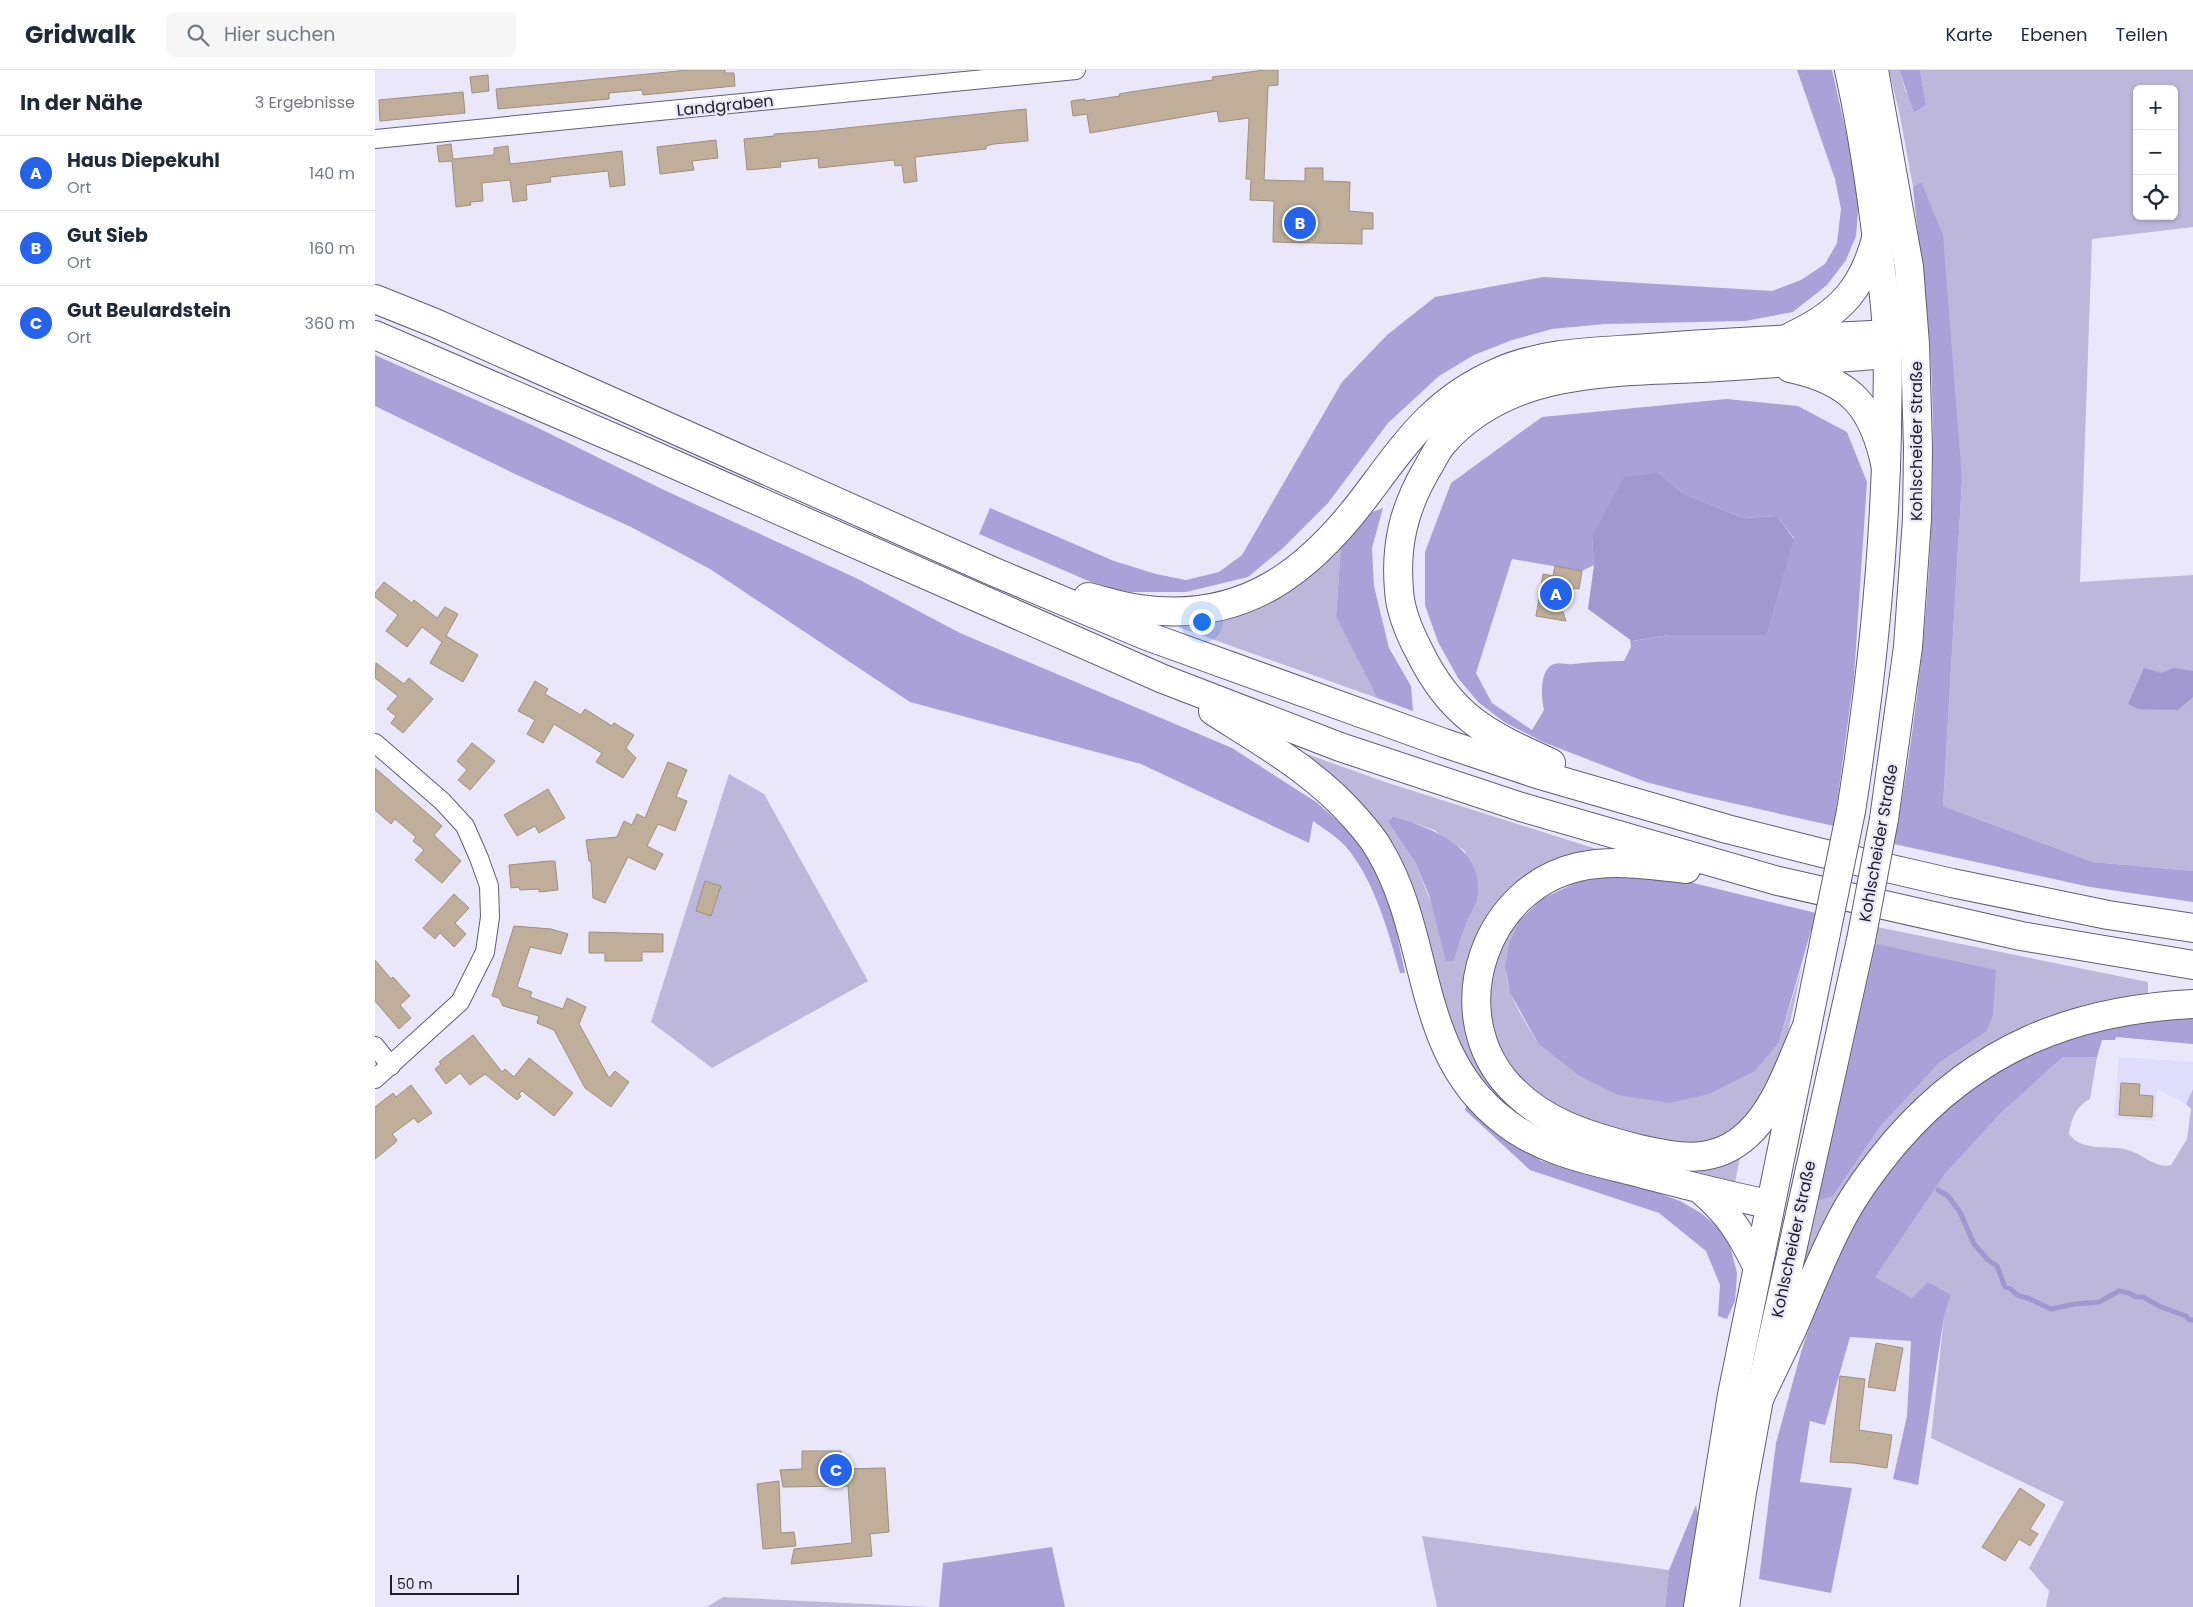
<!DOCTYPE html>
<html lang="de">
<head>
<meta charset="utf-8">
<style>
  :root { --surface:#fff; --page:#f6f6f7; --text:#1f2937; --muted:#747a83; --line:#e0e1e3; --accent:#2563eb }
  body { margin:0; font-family:Poppins,sans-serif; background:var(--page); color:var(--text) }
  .controls { position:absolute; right:15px; top:15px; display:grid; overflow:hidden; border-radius:8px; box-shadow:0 1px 4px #0004 }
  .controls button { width:45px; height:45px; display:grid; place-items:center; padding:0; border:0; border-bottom:1px solid var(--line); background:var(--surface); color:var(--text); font:25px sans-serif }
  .scale { position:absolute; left:15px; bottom:12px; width:129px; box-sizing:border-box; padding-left:5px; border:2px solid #1e1c25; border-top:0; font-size:14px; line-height:18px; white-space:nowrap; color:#1e1c25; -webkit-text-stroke:4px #eae7fb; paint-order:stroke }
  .you { position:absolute; left:826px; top:551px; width:18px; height:18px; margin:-12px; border:4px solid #fff; border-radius:50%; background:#1a73e8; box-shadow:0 0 0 8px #1a73e833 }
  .badge { display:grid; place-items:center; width:32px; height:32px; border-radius:50%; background:var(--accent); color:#fff; font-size:16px; font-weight:700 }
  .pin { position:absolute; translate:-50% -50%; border:2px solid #fff; box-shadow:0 1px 5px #0006 }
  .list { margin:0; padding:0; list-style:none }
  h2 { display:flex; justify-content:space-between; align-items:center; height:65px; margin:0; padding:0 20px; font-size:21px }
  h2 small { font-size:16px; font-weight:400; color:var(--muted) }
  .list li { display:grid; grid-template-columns:32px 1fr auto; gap:15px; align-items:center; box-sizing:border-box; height:75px; padding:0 20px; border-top:1px solid var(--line) }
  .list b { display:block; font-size:19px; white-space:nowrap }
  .list p { margin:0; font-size:16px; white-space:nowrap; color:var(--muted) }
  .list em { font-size:16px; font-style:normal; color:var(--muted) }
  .icon { flex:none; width:28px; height:28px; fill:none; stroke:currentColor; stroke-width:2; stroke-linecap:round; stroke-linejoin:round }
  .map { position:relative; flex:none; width:1818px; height:1537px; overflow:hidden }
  header { display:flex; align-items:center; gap:30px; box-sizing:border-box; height:70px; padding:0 25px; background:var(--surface); border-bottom:1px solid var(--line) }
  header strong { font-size:24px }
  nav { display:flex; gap:28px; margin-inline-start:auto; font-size:18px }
  .search { width:350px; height:45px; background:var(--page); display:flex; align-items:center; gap:12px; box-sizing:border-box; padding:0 18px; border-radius:8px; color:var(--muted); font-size:19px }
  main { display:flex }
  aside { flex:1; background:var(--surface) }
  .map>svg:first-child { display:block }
</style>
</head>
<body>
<header>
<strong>Gridwalk</strong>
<div class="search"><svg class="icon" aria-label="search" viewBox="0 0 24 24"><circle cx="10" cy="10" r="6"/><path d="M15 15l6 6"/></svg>Hier suchen</div>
<nav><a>Karte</a><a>Ebenen</a><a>Teilen</a></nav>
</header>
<main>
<aside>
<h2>In der Nähe<small>3 Ergebnisse</small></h2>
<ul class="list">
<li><span class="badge">A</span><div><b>Haus Diepekuhl</b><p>Ort</p></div><em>140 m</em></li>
<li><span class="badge">B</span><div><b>Gut Sieb</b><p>Ort</p></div><em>160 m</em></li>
<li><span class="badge">C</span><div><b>Gut Beulardstein</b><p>Ort</p></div><em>360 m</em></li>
</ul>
</aside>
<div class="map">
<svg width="1818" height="1537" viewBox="0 0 1818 1537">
  <rect width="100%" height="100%" fill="#eae7fb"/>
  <polygon fill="#e0dcfc" points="1744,987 1818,992 1818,1019 1811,1034 1782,1019 1780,1051 1739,1048"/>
  <g fill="#bdb8db" fill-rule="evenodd">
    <path d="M1514,0H1524L1531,22L1551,35L1545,0H1818V157L1717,169L1705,512L1818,505V801L1718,792L1568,736L1587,410L1546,112L1538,117L1525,46ZM1762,19H1799V146H1762Z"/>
    <polygon points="966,476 961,547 1002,628 803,557 808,551 949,487"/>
    <path d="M918,679L1010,712L1228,781L1126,835L1098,969L1188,1065L1366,1082L1359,1118L1185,1072L1128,1039L1082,979L1039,834ZM1018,746L1059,760L1090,781L1103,827L1090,855L1079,891L1040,792L1013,752Z"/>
    <polygon points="354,704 389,724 493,911 337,998 276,952"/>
    <path d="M1144,851C1118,905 1134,925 1163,973L1404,972L1427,896L1408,986L1376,1044L1341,1073L1302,1077L1211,1052L1171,1034L1141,1007L1121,976L1112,935L1115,896L1129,864Z"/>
    <path d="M1502,857L1773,912V926L1594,993L1415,1226ZM1501,874L1611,962L1564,993L1505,1057L1458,1126Z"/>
    <path d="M1688,987H1722L1715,1029C1701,1036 1696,1049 1694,1064C1708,1083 1733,1074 1753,1080C1768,1084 1781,1099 1796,1095L1812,1069L1816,1039L1811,1034L1818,1019V1537H1671L1674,1521L1654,1498L1689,1432L1556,1368L1569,1247L1576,1225L1537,1228L1499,1207L1570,1104L1625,1044Z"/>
    <polygon points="1047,1466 1294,1500 1290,1537 1062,1537"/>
    <polygon points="348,1527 555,1537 332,1537"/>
  </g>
  <g fill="#aaa1d8" fill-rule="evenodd">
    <polygon points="1422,0 1457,0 1479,97 1484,131 1481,166 1471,190 1452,215 1418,242 1370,251 1230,254 1177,259 1137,270 1099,285 1064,306 1013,353 953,433 908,478 873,507 811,522 755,522 723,515 604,464 615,438 739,491 781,504 811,510 844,502 867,485 967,312 1012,265 1060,227 1168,207 1397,221 1426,210 1450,194 1462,173 1466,139 1460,109"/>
    <polygon points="1524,0 1545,0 1551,35 1539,42"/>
    <path d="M1546,112L1568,165L1587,410L1568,736L1718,792L1818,801V832L1715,817L1519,774C1549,614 1565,441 1555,278C1552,225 1543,171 1538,117Z"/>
    <path d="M0,285L157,355L289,420L481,508L585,563L857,678L941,732L981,767L1004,806L1019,850L1030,903H1025C1013,861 1000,812 972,778C964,768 949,759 938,751L934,773L766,694L535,632L335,499L256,457L142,405L0,336Z"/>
    <path d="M1352,329L1423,336L1472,362L1492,412L1479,607L1459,756L1317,724L1271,712L1168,672L1129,652L1103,632L1083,608L1063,572L1050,535V482L1076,413L1167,347ZM1284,403L1307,423L1368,448L1402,446L1419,468L1392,565H1294L1258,571L1255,569L1256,577L1249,591C1231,591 1215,592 1198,594C1192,595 1185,592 1179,594C1164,599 1166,628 1169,640L1157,660L1117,633L1101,603L1137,489L1207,501L1219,495L1217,467Z"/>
    <polygon points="1008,438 997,478 999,516 1014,578 1036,616 1038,641 1002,628 961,547 966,476 992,444"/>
    <path d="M1018,746C1056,759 1107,774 1103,825C1102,834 1094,845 1091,854C1086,866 1083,878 1079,891H1071L1054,825L1040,792L1013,752Z"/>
    <polygon points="1271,805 1306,810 1441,843 1404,972 1380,1001 1334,1024 1295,1033 1243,1025 1203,1005 1163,973 1135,923 1130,897 1134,873 1144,851 1167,829 1202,812 1236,806"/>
    <polygon points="1501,874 1621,900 1618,945 1611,962 1564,993 1505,1057 1458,1126 1443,1131"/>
    <polygon points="1818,944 1818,974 1741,967 1740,970 1727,970 1722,987 1688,987 1625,1044 1570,1104 1500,1207 1537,1228 1553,1212 1576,1225 1569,1247 1543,1415 1518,1409 1532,1346 1536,1271 1475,1267 1450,1355 1435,1351 1425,1412 1477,1418 1456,1523 1384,1509 1401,1373 1427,1279 1457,1191 1516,1093 1557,1044 1623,997 1696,963"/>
    <polygon points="1092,1033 1166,1091 1245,1109 1305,1131 1326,1143 1344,1158 1355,1176 1362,1203 1360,1231 1352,1249 1343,1246 1345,1215 1331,1181 1284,1143 1155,1100 1090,1040"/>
    <polygon points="1321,1435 1324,1450 1313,1537 1290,1537 1294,1500"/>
    <polygon points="677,1477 690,1537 564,1537 568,1493"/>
  </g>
  <g fill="#a198cf">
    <polygon points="1284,403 1307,423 1368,448 1402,446 1419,469 1392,565 1294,565 1257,571 1213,539 1219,495 1217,467 1249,407"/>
    <polygon points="1769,598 1786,603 1798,598 1818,601 1818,627 1803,640 1763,639 1753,634"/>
  </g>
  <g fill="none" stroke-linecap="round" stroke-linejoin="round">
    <polyline stroke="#a198cf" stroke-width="5" points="1563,1120 1573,1126 1585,1142 1599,1174 1613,1190 1622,1196 1630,1217 1636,1219 1642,1225 1655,1229 1676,1239 1700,1234 1724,1232 1744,1221 1754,1223 1761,1227 1768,1227 1786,1237 1811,1246 1814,1250 1818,1250"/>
  </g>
  <g fill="#beae9a" stroke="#9f907c">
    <polygon points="313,0 350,0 350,3 359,3 360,16 268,25 267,20 234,23 234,29 123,39 121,19"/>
    <polygon points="889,0 903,0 903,15 893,16 889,110 930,111 930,98 948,98 948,111 975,112 974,141 998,143 998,159 987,159 987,174 898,172 899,131 875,130 876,109 871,109 874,48 844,52 842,41 715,63 712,44 698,46 696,31 710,29 710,31 745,26 744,24 755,22 816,13 838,10 837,7"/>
    <polygon points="113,5 114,21 97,23 95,7"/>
    <polygon points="88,22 90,43 5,51 4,30"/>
    <polygon points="651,39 653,71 619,74 611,76 611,79 540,87 542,111 529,113 527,95 520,96 519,90 444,98 443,88 405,92 406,97 372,100 369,69 399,66 399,64 443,61"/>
    <polygon points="341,70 343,88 317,91 319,100 285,104 282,77"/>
    <polygon points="76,74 78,89 119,85 119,78 133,76 135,94 247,81 250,115 235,117 233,101 175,107 176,112 151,115 152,130 138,132 135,110 107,113 108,131 95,132 96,135 81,137 77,91 64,92 62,76"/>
    <polygon points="1180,496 1207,501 1204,519 1198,518 1197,529 1183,527 1191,551 1161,546 1168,504 1178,506"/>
    <polygon points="9,512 37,533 39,530 62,548 70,537 83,544 71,566 103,585 88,612 55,593 67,572 47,557 32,577 11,561 23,545 0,527 0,523"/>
    <polygon points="1,593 29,614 34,608 58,629 28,663 16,653 21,646 12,639 23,626 0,608"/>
    <polygon points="160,611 173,619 170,624 206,645 210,639 237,656 239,653 259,665 251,678 261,688 248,708 221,692 227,683 179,654 168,673 152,664 160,650 143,641"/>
    <polygon points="97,673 120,691 95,720 83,710 92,700 82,691"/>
    <polygon points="293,692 312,700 301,727 312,731 300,761 283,754 272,776 288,784 280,800 253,787 230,833 218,828 216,791 214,791 211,770 242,767 249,751 257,755 262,744 270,748"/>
    <polygon points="0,698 67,756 59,765 86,791 67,813 40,790 49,780 38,771 41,767 20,749 16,754 0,740"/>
    <polygon points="173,719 190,748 164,763 160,756 142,766 129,745"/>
    <polygon points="174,791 180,791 183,820 164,822 164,819 145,820 144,817 136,818 134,795"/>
    <polygon points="330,811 346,816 336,846 321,841"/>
    <polygon points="79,824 94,838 80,853 91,864 79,877 65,863 60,869 48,858"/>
    <polygon points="139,856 176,859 193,864 186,884 155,877 142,917 157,922 155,927 188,939 192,928 211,937 204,954 234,1008 240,1001 254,1012 236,1037 210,1018 179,960 162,953 164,946 128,936 124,928 117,926"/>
    <polygon points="214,862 288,864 288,882 267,882 267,891 230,891 230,883 214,883"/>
    <polygon points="0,890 16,909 18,907 35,926 25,935 36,948 24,959 0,931"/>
    <polygon points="98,965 127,1002 130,999 139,1007 154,988 198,1023 179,1046 147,1021 144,1024 146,1026 142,1030 110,1004 95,1015 85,1003 71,1014 60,999 66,994 64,992"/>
    <polygon points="1746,1013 1765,1014 1764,1025 1778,1026 1777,1047 1744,1045"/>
    <polygon points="36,1015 57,1043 43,1053 39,1048 17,1064 22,1070 20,1073 0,1089 0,1037 18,1023 21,1027"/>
    <polygon points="1501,1273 1528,1278 1520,1321 1493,1317"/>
    <polygon points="1465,1306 1490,1309 1484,1360 1517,1365 1512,1398 1479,1393 1455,1392"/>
    <polygon points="427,1381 466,1381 466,1399 510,1398 514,1462 495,1464 497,1486 416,1494 419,1479 477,1473 473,1416 408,1417 405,1400 427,1399"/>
    <polygon points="404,1411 406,1463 419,1462 421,1476 388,1479 382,1414"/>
    <polygon points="1645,1418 1670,1435 1655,1459 1663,1464 1655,1476 1644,1469 1630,1491 1607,1477"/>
  </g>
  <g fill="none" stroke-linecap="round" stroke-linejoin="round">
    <defs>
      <g id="street">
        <polyline points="0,69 701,0"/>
        <polyline points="0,673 67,731 90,756 104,788 114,816 115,847 110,882 85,932 0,1009"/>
        <polyline points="0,976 16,996"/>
      </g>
      <g id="primary">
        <path d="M1474,0C1487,59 1496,119 1503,179C1507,207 1511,236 1512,265C1514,297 1512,330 1512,363C1509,490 1496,616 1476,741"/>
        <polyline points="1499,0 1534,197 1540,274 1543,378 1542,449 1533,577 1509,749"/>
        <polyline points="1323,1537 1357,1325 1451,863"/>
        <polyline points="1350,1537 1367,1422 1384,1329 1486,870"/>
      </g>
      <g id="highway">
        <polyline points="0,229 60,253 617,501 772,566 1069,673 1162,704 1352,759 1447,783 1577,813 1733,845 1818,858"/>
        <polyline points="0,265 253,374 788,609 965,677 1146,737 1403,811 1646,866 1818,895"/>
        <path d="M1417,266C1466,243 1489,217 1502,165"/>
        <path d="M1415,298C1477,311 1499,338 1511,398"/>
        <path d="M713,527C730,531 747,537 765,539C869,554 935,501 993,423C1032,371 1060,329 1123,302C1166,283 1213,282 1260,279C1344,272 1428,269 1512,264"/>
        <path d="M838,641C890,674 942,703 982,750C990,759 998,768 1004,779C1058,868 1038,983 1130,1052C1167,1081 1213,1090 1257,1101C1303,1113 1348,1125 1394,1134"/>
        <path d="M1176,693C1112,664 1076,647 1044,581C1034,562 1025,541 1024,520C1020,475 1029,438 1052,399C1057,391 1061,381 1068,373C1138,294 1247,303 1344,297C1400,294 1457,288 1513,284"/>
        <path d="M1311,799C1275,795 1239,789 1203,797C1112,818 1069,936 1129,1010C1164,1052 1213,1066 1264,1079C1305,1088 1340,1095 1373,1064C1403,1036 1416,991 1432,956"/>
        <path d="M1326,1120C1355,1145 1365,1162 1382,1196"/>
        <path d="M1384,1329C1395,1306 1406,1283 1417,1260C1433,1223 1447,1186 1466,1150C1481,1121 1501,1095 1522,1070C1602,978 1698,940 1818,934"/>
      </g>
    </defs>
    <use href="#street" stroke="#615e73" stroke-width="20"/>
    <use href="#primary" stroke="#615e73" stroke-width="30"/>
    <use href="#highway" stroke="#615e73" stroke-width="30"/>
    <use href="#street" stroke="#fff" stroke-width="18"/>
    <use href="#primary" stroke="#fff" stroke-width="28"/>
    <use href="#highway" stroke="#fff" stroke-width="28"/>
    <defs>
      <g id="primary-bridge">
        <polyline points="1451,863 1476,741"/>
        <polyline points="1486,870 1509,749"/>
      </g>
    </defs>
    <use href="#primary-bridge" stroke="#615e73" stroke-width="30" stroke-linecap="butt"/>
    <use href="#primary-bridge" stroke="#fff" stroke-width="28"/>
  </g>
  <g text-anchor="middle" stroke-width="4.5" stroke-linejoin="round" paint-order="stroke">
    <g font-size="16" fill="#1e1c25" stroke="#eae7fb">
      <text transform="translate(350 35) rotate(-6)" y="6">Landgraben</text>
      <text transform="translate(1541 371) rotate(-90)" y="6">Kohlscheider Straße</text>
      <text transform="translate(1503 773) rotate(-80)" y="6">Kohlscheider Straße</text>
      <text transform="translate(1418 1169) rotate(-78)" y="6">Kohlscheider Straße</text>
    </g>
  </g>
</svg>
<div class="controls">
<button>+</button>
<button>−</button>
<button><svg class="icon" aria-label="locate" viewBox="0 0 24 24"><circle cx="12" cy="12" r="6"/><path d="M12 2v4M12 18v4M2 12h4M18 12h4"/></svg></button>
</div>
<div class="scale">50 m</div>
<div class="you"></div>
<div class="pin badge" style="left:1181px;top:524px">A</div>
<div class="pin badge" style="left:925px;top:153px">B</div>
<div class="pin badge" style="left:461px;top:1400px">C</div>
</div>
</main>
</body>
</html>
